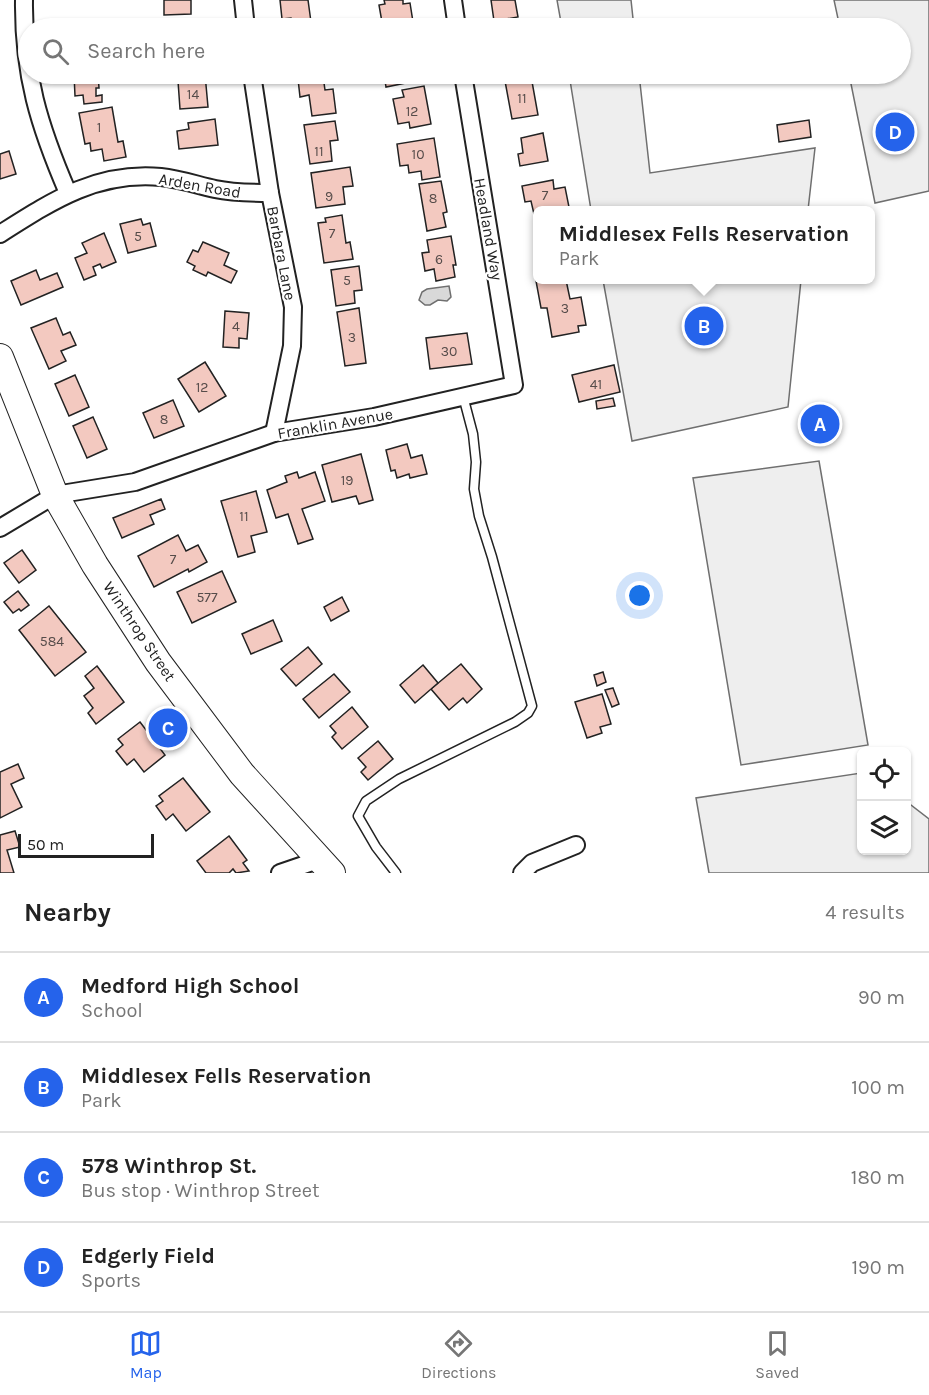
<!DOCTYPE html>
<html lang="en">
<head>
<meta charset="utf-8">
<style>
  :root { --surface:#fff; --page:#f6f6f6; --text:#222; --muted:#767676; --line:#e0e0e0; --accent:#2563eb }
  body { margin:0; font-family:Karla,sans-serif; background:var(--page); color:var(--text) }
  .controls { position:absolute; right:18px; bottom:18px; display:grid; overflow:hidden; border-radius:9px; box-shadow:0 2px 4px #0004 }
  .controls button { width:54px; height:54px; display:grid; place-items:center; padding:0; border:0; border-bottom:2px solid var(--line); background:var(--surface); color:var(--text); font:30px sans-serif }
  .scale { position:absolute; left:18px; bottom:15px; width:136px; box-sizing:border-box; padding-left:6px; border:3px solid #222; border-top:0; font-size:16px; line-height:21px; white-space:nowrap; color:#222; -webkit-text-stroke:4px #fff; paint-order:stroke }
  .you { position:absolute; left:640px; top:596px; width:21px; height:21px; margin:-15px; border:4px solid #fff; border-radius:50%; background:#1a73e8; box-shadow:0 0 0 9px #1a73e833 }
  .badge { display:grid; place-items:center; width:39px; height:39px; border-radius:50%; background:var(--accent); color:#fff; font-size:20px; font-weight:700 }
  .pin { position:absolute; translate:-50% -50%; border:3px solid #fff; box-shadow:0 2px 6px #0006 }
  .popup { position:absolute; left:533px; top:206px; width:342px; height:78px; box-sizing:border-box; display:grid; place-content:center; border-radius:9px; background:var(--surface); filter:drop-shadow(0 2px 4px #0005); font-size:20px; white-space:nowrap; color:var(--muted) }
  .popup b { font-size:22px; color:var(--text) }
  .popup::after { content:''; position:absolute; left:50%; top:100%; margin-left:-12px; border:12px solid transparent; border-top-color:var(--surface) }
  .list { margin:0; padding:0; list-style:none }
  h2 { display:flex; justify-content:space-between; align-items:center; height:78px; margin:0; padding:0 24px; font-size:26px }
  h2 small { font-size:20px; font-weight:400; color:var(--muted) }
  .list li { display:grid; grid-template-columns:39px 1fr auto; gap:18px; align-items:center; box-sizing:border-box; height:90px; padding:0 24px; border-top:2px solid var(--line) }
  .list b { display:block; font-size:22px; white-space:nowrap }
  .list p { margin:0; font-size:20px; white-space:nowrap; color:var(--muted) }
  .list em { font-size:20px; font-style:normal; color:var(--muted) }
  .icon { flex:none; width:33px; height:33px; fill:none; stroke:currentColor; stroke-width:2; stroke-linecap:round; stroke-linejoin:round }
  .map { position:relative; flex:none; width:929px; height:873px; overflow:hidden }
  .search { position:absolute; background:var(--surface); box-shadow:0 2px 4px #0004; left:18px; right:18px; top:18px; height:66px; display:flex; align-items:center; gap:15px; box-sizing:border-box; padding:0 21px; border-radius:33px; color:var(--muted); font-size:22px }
  .sheet { height:438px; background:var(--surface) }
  nav { display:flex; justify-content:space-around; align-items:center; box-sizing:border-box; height:84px; border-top:2px solid var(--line); background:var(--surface); font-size:16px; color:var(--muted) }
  nav a { display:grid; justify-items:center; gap:3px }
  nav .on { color:var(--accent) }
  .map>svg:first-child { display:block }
</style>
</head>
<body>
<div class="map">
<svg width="929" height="873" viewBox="0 0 929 873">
  <rect width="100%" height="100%" fill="#fff"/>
  <g fill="#eee" stroke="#6f6f6f" stroke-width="1.5">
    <polygon points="557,0 631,0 634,28 562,28"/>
    <polygon points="834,0 929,0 929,191 875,203 849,74 900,74 900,28 840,28"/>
    <polygon points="569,74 639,74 650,173 815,148 808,210 591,210"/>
    <polygon points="603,280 801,280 788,407 632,441"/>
    <polygon points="819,461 868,745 741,765 693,478"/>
    <polygon points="861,773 862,850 906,850 907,802 929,819 929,873 709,873 696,798"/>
  </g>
  <polygon fill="#d9d9d9" stroke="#6f6f6f" stroke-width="1.5" points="449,286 451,297 447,301 438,300 430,305 425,305 419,300 422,292 427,289"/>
  <g fill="#f3c9c0" stroke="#222" stroke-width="1.5">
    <polygon points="164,0 191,0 191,14 164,15"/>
    <polygon points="280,0 308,0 311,22 292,25 291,18 282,19"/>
    <polygon points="384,0 403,0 403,4 410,3 413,22 407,23 408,28 383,28 379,5 385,4"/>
    <polygon points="491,0 515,0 518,17 494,21"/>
    <polygon points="95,19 96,28 65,28 65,27 72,26 72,21"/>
    <polygon points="74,74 98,74 99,88 96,88 96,96 102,95 102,102 84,104 83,95 75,96"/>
    <polygon points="186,74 205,74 208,107 180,109 178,81 186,80"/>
    <polygon points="384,74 420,74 421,80 386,87"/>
    <polygon points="323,76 325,90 333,89 336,113 312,116 309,95 300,97 298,79"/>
    <polygon points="531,76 538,115 512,119 505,81"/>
    <polygon points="424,86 431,124 410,128 409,122 398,124 393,99 404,97 402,90"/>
    <polygon points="112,107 118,142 123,141 126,157 104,161 102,149 91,151 90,143 85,144 79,113"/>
    <polygon points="215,119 218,145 179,149 177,131 189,129 188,123"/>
    <polygon points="809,120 811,137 779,142 777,125"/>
    <polygon points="335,121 338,140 330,141 332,161 310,164 304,125"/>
    <polygon points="543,133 548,161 520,166 518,154 523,153 521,138"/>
    <polygon points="434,138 440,177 422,180 421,171 409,173 408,165 400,166 397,144"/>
    <polygon points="9,151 16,174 0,179 0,154"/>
    <polygon points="350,167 353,186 343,187 345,204 316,208 311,173"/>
    <polygon points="553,180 554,189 565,187 569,207 538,210 538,213 534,214 531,201 525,202 522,186"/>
    <polygon points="441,181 447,212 443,213 446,227 427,231 419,184"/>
    <polygon points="342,215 346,243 350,242 353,259 324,263 318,223 326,222 325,218"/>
    <polygon points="141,219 143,225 150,223 156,246 128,253 120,224"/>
    <polygon points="104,233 116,262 102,268 100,264 93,267 96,275 84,280 75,258 87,253 82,243"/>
    <polygon points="451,236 456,265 453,265 455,277 436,281 434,269 425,271 422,253 429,252 427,240"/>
    <polygon points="203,242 229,253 224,265 237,271 231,283 208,272 206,276 193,270 195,266 187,262 193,250 198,252"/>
    <polygon points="359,266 362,290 354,291 355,303 336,306 331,270"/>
    <polygon points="36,270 40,280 57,273 63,287 21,305 11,281"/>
    <polygon points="544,280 566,280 570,299 581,297 586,325 578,326 579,332 552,337 547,308 541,308 536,281"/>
    <polygon points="359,308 366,363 345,366 337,312"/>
    <polygon points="225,311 249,313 247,339 239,338 239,348 223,347"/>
    <polygon points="56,318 63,335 70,332 76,345 61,351 66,361 49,369 31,328"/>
    <polygon points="467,333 472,364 430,369 426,338"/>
    <polygon points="205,362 226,396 199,412 178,379"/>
    <polygon points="614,365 620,392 579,402 572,375"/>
    <polygon points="75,375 89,407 69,416 55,384"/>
    <polygon points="613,398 615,406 597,409 596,401"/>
    <polygon points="173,400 184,426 154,438 143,413"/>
    <polygon points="93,417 107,449 87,458 73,426"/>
    <polygon points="407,444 411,458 422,455 427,474 410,478 409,474 397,478 395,470 391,471 386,450"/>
    <polygon points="361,454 373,500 359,504 356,496 332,502 322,465"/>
    <polygon points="297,472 299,478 315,472 325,501 302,509 313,539 298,544 288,514 276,518 267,490 287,482 285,476"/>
    <polygon points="256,491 267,532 251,536 255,552 238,557 221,501"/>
    <polygon points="161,499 165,509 150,515 154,524 122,538 113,518"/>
    <polygon points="178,535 186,551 198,545 207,562 189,572 188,569 154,587 138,556"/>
    <polygon points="22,550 36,570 19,583 4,563"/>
    <polygon points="222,571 236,602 192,623 177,592"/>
    <polygon points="18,591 29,605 21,611 19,609 13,613 4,602"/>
    <polygon points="342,597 349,611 331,621 324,607"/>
    <polygon points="49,606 86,652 55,676 19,630"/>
    <polygon points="273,620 282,641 251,654 242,634"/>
    <polygon points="308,647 322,664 296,686 281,669"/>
    <polygon points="461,664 482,689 467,703 463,698 449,710 431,689"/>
    <polygon points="423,665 438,683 415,703 400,685"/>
    <polygon points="97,666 124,702 96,724 88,713 93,708 84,696 94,688 85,676"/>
    <polygon points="603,672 606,682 597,686 594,675"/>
    <polygon points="334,674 350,692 319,718 303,699"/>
    <polygon points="613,688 619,704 612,707 605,690"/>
    <polygon points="602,694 611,724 600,727 602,733 587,738 575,702"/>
    <polygon points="352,707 368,727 342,749 332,737 336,733 330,726"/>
    <polygon points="140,722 165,755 144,772 134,759 127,765 116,751 123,745 118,739"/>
    <polygon points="378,741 393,759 368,780 361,772 366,767 358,758"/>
    <polygon points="18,764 24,778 11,784 22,807 0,818 0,772"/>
    <polygon points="183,778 210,812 186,831 173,814 166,820 156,806 163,801 159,796"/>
    <polygon points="15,831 20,847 7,850 14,873 0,873 0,835"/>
    <polygon points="229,836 247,860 243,863 249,871 236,873 233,869 229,873 206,873 197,861"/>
  </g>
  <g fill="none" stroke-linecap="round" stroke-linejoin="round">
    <defs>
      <polyline id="service" points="396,873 376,847 358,816 366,801 399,779 515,722 528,713 532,706 492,557 479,516 474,489 476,462 473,434 463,396"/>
      <g id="minor">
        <path d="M24,0C23,74 39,126 68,193"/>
        <polyline points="243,0 246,28"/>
        <polyline points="453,0 457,28"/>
        <polyline points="252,74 270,193 293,307 292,346 274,433"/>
        <path d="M0,234C52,201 97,171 161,177C180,179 197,185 215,189C234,193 252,193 270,193"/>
        <polyline points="0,528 55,495 135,482 274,433 374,417 514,385 463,74"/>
        <polyline points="280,873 318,860"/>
        <polyline points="522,873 532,863 576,845"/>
      </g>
      <polyline id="primary" points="0,357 55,495 95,565 158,662 242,774 332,873"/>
    </defs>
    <use href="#service" stroke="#222" stroke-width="11"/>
    <use href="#minor" stroke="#222" stroke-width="20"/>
    <use href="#primary" stroke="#222" stroke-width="28"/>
    <use href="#service" stroke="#fff" stroke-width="8"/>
    <use href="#minor" stroke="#fff" stroke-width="16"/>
    <use href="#primary" stroke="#fff" stroke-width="26"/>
  </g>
  <g text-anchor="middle" stroke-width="4.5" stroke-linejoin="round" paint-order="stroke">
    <g font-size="14" fill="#564c4a">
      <text x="193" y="99">14</text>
      <text x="522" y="103">11</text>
      <text x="412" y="116">12</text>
      <text x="99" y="132">1</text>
      <text x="319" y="156">11</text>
      <text x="418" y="159">10</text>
      <text x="545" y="200">7</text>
      <text x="329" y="201">9</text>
      <text x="433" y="203">8</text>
      <text x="332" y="238">7</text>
      <text x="138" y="241">5</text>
      <text x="439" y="264">6</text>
      <text x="347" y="285">5</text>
      <text x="565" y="313">3</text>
      <text x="236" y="331">4</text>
      <text x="352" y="342">3</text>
      <text x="449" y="356">30</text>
      <text x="596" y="389">41</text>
      <text x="202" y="392">12</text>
      <text x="164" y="424">8</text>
      <text x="347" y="485">19</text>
      <text x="244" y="521">11</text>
      <text x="173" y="564">7</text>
      <text x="207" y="602">577</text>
      <text x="52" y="646">584</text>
    </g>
    <g font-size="16" fill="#222" stroke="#fff">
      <text transform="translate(200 185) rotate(10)" y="6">Arden Road</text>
      <text transform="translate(489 229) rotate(80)" y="6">Headland Way</text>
      <text transform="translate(282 253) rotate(79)" y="6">Barbara Lane</text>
      <text transform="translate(335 423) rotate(-10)" y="6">Franklin Avenue</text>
      <text transform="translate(140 631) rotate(56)" y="6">Winthrop Street</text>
    </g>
  </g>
</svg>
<div class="controls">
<button><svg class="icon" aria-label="locate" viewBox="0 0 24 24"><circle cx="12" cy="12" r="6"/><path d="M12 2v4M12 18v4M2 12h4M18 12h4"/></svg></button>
<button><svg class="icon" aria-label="layers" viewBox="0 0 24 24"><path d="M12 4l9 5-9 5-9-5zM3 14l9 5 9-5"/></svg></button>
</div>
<div class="scale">50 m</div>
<div class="you"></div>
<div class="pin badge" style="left:820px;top:424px">A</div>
<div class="pin badge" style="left:704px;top:326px">B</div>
<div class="popup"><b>Middlesex Fells Reservation</b>Park</div>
<div class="pin badge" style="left:168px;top:728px">C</div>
<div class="pin badge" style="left:895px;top:132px">D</div>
<div class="search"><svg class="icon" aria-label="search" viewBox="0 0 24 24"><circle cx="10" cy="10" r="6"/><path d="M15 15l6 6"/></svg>Search here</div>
</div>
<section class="sheet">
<h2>Nearby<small>4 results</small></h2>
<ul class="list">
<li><span class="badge">A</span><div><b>Medford High School</b><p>School</p></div><em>90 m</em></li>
<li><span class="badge">B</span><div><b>Middlesex Fells Reservation</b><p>Park</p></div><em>100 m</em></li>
<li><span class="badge">C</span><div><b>578 Winthrop St.</b><p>Bus stop · Winthrop Street</p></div><em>180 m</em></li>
<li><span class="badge">D</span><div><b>Edgerly Field</b><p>Sports</p></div><em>190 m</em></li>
</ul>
</section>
<nav>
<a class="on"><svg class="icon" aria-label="map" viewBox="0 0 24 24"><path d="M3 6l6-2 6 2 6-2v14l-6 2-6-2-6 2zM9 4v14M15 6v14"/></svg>Map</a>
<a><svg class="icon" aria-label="directions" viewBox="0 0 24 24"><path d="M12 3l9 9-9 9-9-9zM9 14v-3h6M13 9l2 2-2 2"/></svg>Directions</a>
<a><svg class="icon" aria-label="saved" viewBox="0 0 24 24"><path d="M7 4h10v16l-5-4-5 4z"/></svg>Saved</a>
</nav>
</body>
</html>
